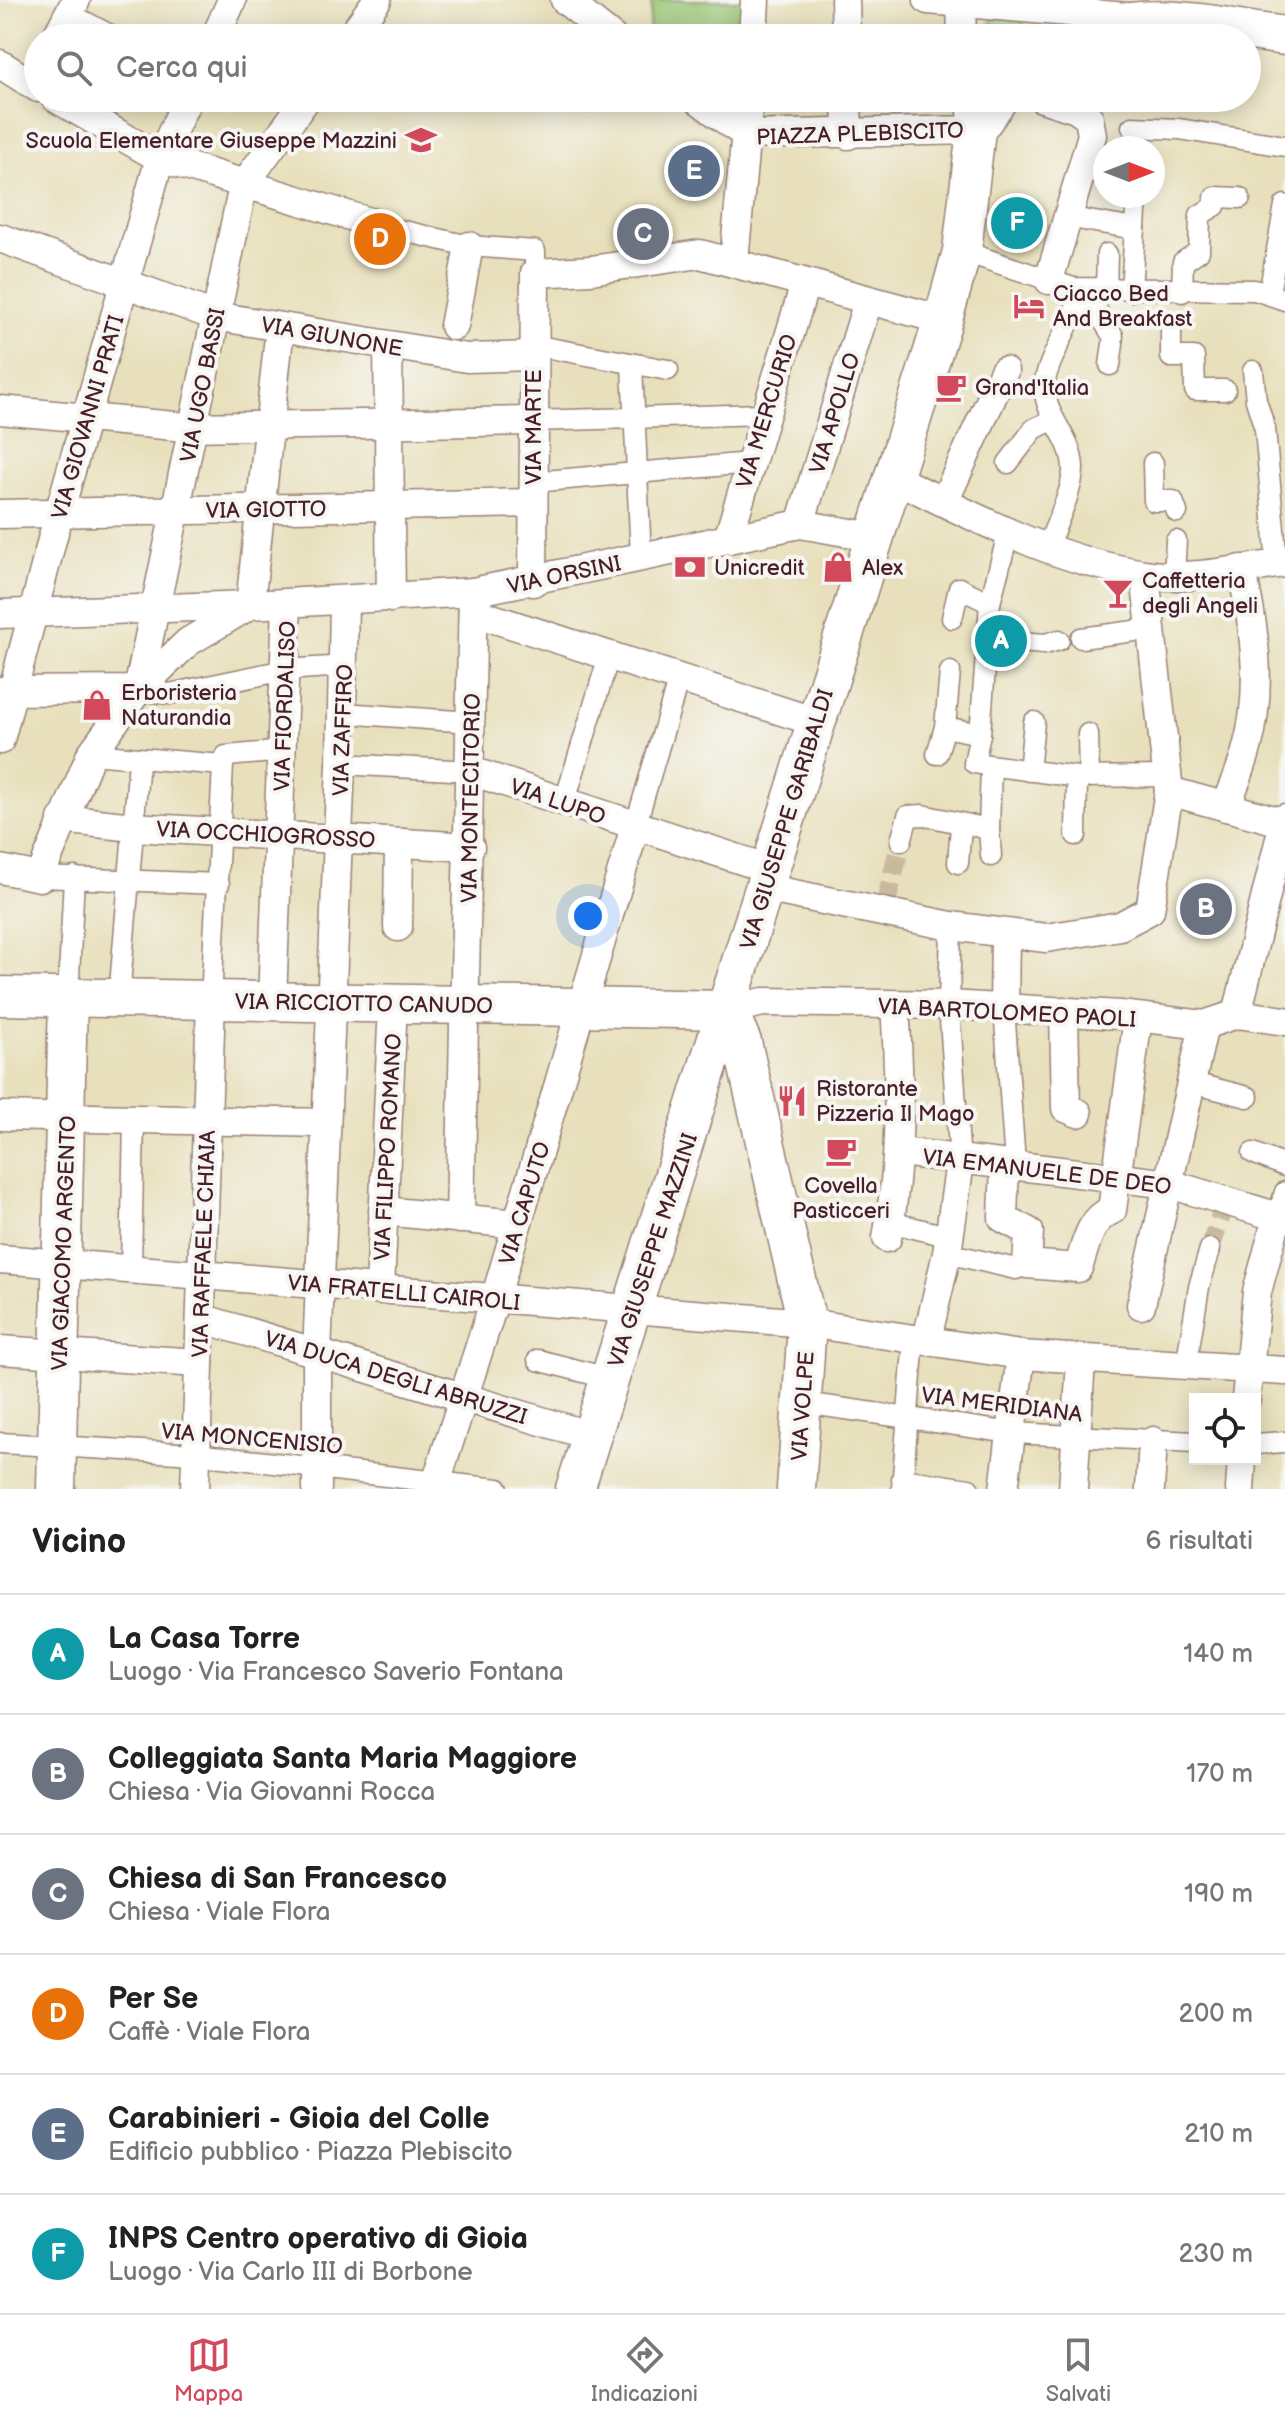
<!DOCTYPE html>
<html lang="it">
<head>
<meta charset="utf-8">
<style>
  :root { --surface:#fff; --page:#f2f2f2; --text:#222; --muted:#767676; --line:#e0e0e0; --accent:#d1495b }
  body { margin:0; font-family:"Balsamiq Sans",sans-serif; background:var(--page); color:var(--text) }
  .controls { position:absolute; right:24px; bottom:24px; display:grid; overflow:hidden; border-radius:0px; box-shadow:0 4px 20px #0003 }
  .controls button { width:72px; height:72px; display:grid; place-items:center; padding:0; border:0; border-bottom:2px solid var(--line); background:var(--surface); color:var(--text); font:40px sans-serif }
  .compass { position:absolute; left:1093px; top:136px; width:72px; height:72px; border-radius:50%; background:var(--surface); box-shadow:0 4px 20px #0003; rotate:90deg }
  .you { position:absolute; left:588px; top:916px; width:28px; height:28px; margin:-20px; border:6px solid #fff; border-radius:50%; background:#1a73e8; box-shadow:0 0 0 12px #1a73e833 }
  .badge { display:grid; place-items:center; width:52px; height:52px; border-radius:50%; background:var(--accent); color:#fff; font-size:26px; font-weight:700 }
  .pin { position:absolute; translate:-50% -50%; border:4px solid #fff; box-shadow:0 2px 8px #0006 }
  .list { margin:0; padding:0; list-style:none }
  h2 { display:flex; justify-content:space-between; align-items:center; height:104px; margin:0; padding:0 32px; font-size:34px }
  h2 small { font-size:26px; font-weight:400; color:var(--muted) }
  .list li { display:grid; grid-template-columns:52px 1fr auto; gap:24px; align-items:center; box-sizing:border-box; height:120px; padding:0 32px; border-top:2px solid var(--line) }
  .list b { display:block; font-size:30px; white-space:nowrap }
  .list p { margin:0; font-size:26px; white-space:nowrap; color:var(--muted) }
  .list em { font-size:26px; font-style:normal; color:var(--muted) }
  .icon { flex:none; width:44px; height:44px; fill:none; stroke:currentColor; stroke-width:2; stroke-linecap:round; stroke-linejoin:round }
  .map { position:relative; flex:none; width:1285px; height:1489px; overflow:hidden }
  .search { position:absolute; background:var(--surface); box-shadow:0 4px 20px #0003; left:24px; right:24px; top:24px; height:88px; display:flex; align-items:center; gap:20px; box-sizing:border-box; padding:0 28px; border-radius:44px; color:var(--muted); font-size:30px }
  .sheet { height:824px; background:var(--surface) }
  nav { display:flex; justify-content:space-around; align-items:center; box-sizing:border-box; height:112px; border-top:2px solid var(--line); background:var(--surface); font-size:22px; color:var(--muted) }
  nav a { display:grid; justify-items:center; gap:4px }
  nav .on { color:var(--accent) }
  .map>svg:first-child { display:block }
</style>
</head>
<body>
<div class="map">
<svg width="1285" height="1489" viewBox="0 0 1285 1489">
  <rect width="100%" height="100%" fill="#f6f6f2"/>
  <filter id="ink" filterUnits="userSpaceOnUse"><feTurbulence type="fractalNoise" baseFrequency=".0125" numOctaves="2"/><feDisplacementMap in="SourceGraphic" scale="16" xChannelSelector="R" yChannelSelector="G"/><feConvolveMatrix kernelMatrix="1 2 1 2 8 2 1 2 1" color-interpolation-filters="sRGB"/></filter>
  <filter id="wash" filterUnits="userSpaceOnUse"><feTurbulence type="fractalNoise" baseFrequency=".006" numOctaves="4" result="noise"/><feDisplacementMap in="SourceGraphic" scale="32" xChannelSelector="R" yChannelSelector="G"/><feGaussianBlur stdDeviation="1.8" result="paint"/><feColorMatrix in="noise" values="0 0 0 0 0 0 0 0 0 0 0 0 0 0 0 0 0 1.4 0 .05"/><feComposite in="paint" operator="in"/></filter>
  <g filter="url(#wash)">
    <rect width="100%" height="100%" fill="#e8e0bc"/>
    <g fill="#97c472" stroke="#70724e" stroke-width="2">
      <polygon points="652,0 750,0 747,38 662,38 649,28"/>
      <polygon points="994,17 1019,17 1033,38 980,38"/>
    </g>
  </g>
  <g filter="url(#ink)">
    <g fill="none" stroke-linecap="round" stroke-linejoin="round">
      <g stroke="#c8b99f" stroke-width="20" stroke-dasharray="20 10" stroke-linecap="butt">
        <polyline points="987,642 1019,642"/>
        <polyline points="886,903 901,841"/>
        <polyline points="1210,1249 1224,1206"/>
      </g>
      <defs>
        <g id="pedestrian">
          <polyline points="1132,127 1179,129 1285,146"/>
          <polyline points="1066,217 1135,229"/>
          <polyline points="386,227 469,246 535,251 535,273"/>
          <polyline points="962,251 1073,288 1255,290 1285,300"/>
          <polyline points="1083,289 1113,336"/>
          <polyline points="1106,290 1107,254"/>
          <polyline points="1131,291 1137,196"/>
          <polyline points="1182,292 1183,262 1199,251 1200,215 1215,206 1215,197 1240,198"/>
          <polyline points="1269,294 1285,205"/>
          <polyline points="1171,329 1171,357 1194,357 1195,390 1225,390"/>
          <polyline points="533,345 668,370"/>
          <polyline points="632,365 641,557"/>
          <polyline points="1110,365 1113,344"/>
          <polyline points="1253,371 1256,400 1265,429 1277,564"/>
          <polyline points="532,421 764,414"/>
          <polyline points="1008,463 1034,429 1052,420"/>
          <polyline points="1153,463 1154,501 1173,501 1177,512"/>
          <polyline points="533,482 750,463"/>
          <polyline points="1008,534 990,603 980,734 974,763 1077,777 1168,776"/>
          <path d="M1046,550C1054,529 1074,488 1073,468C1072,435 1041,415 1045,381C1047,362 1076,314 1083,289"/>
          <polyline points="1174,575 1176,541"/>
          <polyline points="952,618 959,588 990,603"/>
          <polyline points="1081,638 1150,629"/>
          <polyline points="1019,642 1045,644 1059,640"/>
          <polyline points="950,672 945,727 980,734"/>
          <polyline points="138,690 169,694 285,670 345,666"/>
          <polyline points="343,713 471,722"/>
          <polyline points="1088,734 1089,777"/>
          <polyline points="91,754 223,765 226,756 284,751"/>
          <polyline points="937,754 945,727"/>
          <polyline points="341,764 471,771"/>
          <polyline points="1029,771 1034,722"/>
          <polyline points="564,804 609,656"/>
          <polyline points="635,827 679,678"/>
          <polyline points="989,829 991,856"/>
          <polyline points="1076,835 1077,777"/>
          <polyline points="901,841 908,816 922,815 989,829 991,766"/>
          <polyline points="958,863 961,825"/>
          <polyline points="40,877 219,884"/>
          <polyline points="951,926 949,1005 960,1162"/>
          <polyline points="68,997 74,877"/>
          <polyline points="119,998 139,760"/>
          <polyline points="211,1000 223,765"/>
          <polyline points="1004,1007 1015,1164"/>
          <polyline points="1192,1083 1248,1097"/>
          <polyline points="1253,1153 1285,1166"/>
          <polyline points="1277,1218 1285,1192"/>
          <polyline points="890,1222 947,1236"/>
          <polyline points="947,1253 1016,1269 1027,1264"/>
          <polyline points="131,1269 134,1119"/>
          <polyline points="538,1360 611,1379"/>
          <polyline points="1186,1366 1199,1287 1210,1249"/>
          <polyline points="804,1403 1012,1433 1195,1442"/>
          <polyline points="0,1443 196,1454 498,1489"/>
          <polyline points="1255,1444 1285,1442"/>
          <polyline points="902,1479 969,1489"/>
          <polyline points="902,1489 914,1337"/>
        </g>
        <g id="minor">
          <polyline points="565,0 613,38"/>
          <polyline points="845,0 846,38"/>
          <polyline points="928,0 1127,17"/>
          <polyline points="961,0 962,38"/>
          <polyline points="67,17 107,38"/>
          <polyline points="56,38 76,0"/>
          <polyline points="215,38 232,0"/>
          <polyline points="350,38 377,0"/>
          <polyline points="753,38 755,0"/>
          <polyline points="0,64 38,88"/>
          <polyline points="56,98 160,158 386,227"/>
          <polyline points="696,98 746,135"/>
          <polyline points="847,98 848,135"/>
          <polyline points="1042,98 1076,109 1089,118 1092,135 1049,280"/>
          <polyline points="746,135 976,130 969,98"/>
          <polyline points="0,238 215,316 467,358 533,356"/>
          <polyline points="734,261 749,98"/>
          <polyline points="454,326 469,246"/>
          <polyline points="388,346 391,598"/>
          <polyline points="0,410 186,427 532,421"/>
          <path d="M894,478C975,517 1054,561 1145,574C1190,581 1241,569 1285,563"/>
          <polyline points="944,502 1004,371"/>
          <polyline points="0,514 532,503"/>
          <polyline points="800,524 868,301"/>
          <polyline points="728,539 805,284"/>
          <polyline points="533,582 535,273 591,270 700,254 943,320"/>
          <polyline points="473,612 816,722"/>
          <polyline points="0,614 250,605 280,327"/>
          <polyline points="0,691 138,690 243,186 307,98"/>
          <polyline points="0,740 59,513 160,158 188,98"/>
          <polyline points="471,771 769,869"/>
          <polyline points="1169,791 1285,823"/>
          <path d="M1226,807C1233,788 1242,768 1247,748C1263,691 1255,626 1241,569"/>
          <polyline points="62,819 133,827 470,847"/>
          <polyline points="0,869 40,877 91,754 138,690 188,642 250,605 473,592 800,524 874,537"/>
          <polyline points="764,888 951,926 1046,938 1120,926 1150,910 1169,791 1145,575"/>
          <polyline points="398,927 399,843"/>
          <polyline points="272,1001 287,604"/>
          <polyline points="1004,1007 1005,935"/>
          <polyline points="728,1010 763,1002 949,1005 1120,1015 1204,1025 1237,1014 1285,1021"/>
          <polyline points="1064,1011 1066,1108 1078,1113"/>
          <polyline points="1237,1014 1285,818"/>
          <polyline points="0,1116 326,1123"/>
          <polyline points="900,1152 1170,1184 1285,1219"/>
          <path d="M1005,1165L1003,1218L1029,1232L1027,1264L1078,1268C1086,1246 1088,1220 1112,1210L1138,1018"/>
          <polyline points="383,1211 517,1224"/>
          <polyline points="460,1219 473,592"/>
          <path d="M887,1238C902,1159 900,1085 895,1005"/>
          <polyline points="0,1259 807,1323 1021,1355 1285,1371"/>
          <polyline points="380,1290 393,1003"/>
          <polyline points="1141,1305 1204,1025"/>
          <polyline points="201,1318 591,1436"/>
          <polyline points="927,1339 947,1253 960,1162"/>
          <polyline points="0,1350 199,1363"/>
          <polyline points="1246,1399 1257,1292 1277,1218"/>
          <polyline points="195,1489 211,1000"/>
          <polyline points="317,1489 317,1355 341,764 344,601"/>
          <polyline points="434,1489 495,1299 635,827"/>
          <polyline points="1004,1489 1021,1355"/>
          <polyline points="1073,1489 1081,1360"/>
          <polyline points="1150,1489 1153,1441"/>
          <polyline points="1240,1489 1242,1459"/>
        </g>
        <g id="secondary">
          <path d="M1086,38C1138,3 1225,29 1285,36"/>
          <polyline points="0,996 728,1010"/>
          <polyline points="728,1010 742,1042 807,1323 796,1489"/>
          <polyline points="56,1489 68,997"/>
          <polyline points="575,1489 943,320 962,251 976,130 999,98"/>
        </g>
      </defs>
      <use href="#pedestrian" stroke="#998074" stroke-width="23"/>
      <use href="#minor" stroke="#998074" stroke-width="31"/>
      <use href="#secondary" stroke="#998074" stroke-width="41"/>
      <use href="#pedestrian" stroke="#fff" stroke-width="20"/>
      <use href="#minor" stroke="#fff" stroke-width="28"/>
      <use href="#secondary" stroke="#fff" stroke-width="38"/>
    </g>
  </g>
  <defs>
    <symbol id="school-bare" viewBox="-9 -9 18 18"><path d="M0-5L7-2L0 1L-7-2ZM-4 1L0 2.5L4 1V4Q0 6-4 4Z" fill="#d1495b" stroke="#f6f6f2" stroke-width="2.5" paint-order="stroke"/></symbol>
    <symbol id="hotel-bare" viewBox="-9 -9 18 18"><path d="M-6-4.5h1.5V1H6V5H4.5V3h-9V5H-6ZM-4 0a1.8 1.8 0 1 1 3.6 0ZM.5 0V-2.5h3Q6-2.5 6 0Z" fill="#d1495b" stroke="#f6f6f2" stroke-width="2.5" paint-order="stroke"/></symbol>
    <symbol id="cafe-bare" viewBox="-9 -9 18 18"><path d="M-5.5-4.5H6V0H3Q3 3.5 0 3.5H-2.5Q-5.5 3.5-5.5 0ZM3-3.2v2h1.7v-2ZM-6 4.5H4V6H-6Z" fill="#d1495b" stroke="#f6f6f2" stroke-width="2.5" paint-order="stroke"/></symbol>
    <symbol id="bank-bare" viewBox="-9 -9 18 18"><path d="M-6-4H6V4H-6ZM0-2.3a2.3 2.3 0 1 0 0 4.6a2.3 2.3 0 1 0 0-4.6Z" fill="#d1495b" stroke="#f6f6f2" stroke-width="2.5" paint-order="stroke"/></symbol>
    <symbol id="shop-bare" viewBox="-9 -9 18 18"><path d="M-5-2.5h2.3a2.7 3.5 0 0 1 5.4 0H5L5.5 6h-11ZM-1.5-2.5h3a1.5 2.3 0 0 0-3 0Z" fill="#d1495b" stroke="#f6f6f2" stroke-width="2.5" paint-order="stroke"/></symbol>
    <symbol id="bar-bare" viewBox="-9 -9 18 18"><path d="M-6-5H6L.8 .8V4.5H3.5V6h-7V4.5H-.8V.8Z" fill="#d1495b" stroke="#f6f6f2" stroke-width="2.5" paint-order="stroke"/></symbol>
    <symbol id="restaurant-bare" viewBox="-9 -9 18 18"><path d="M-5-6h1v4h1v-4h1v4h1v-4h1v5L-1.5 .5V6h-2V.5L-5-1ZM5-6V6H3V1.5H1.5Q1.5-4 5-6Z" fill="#d1495b" stroke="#f6f6f2" stroke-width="2.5" paint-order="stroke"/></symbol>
  </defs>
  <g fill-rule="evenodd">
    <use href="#school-bare" x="399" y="118" width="44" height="44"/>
    <use href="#hotel-bare" x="1007" y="284" width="44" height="44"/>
    <use href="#cafe-bare" x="929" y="365" width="44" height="44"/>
    <use href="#bank-bare" x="668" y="545" width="44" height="44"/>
    <use href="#shop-bare" x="816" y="545" width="44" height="44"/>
    <use href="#bar-bare" x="1096" y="571" width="44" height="44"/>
    <use href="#shop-bare" x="75" y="683" width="44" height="44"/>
    <use href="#restaurant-bare" x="770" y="1079" width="44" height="44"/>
    <use href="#cafe-bare" x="819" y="1129" width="44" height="44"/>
  </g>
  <g text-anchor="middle" stroke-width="8" stroke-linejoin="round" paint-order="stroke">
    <g font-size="22" fill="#4a1f2b" stroke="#f6f6f2">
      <text transform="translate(860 133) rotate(-2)" y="8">PIAZZA PLEBISCITO</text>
      <text transform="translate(332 336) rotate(10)" y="8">VIA GIUNONE</text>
      <text transform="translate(202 385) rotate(-79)" y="8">VIA UGO BASSI</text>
      <text transform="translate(766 411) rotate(-73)" y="8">VIA MERCURIO</text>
      <text transform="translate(834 413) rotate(-73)" y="8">VIA APOLLO</text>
      <text transform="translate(87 417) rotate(-74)" y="8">VIA GIOVANNI PRATI</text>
      <text transform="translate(533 427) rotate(-90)" y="8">VIA MARTE</text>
      <text transform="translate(266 509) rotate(-1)" y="8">VIA GIOTTO</text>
      <text transform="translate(564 574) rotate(-12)" y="8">VIA ORSINI</text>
      <text transform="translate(284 706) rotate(-88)" y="8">VIA FIORDALISO</text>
      <text transform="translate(342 730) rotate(-88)" y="8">VIA ZAFFIRO</text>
      <text transform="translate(470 798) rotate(-89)" y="8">VIA MONTECITORIO</text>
      <text transform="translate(558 801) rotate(19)" y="8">VIA LUPO</text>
      <text transform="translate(786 819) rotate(-73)" y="8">VIA GIUSEPPE GARIBALDI</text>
      <text transform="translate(266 834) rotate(3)" y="8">VIA OCCHIOGROSSO</text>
      <text transform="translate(364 1003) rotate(1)" y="8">VIA RICCIOTTO CANUDO</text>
      <text transform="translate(1007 1012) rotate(3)" y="8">VIA BARTOLOMEO PAOLI</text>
      <text transform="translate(387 1147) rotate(-87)" y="8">VIA FILIPPO ROMANO</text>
      <text transform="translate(1047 1171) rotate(7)" y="8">VIA EMANUELE DE DEO</text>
      <text transform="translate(524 1203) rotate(-73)" y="8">VIA CAPUTO</text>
      <text transform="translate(63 1243) rotate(-88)" y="8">VIA GIACOMO ARGENTO</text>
      <text transform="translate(203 1244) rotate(-88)" y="8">VIA RAFFAELE CHIAIA</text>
      <text transform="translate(652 1250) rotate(-72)" y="8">VIA GIUSEPPE MAZZINI</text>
      <text transform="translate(404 1292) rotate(5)" y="8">VIA FRATELLI CAIROLI</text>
      <text transform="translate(396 1377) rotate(17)" y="8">VIA DUCA DEGLI ABRUZZI</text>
      <text transform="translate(1002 1404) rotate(7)" y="8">VIA MERIDIANA</text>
      <text transform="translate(802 1406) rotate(-86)" y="8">VIA VOLPE</text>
      <text transform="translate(252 1438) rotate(5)" y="8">VIA MONCENISIO</text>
    </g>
    <g font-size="22" fill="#4a1f2b" stroke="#f6f6f2" text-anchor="start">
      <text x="397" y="148" text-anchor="end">Scuola Elementare Giuseppe Mazzini</text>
      <text x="1053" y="301">Ciacco Bed<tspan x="1053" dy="25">And Breakfast</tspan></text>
      <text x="975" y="395">Grand'Italia</text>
      <text x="714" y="575">Unicredit</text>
      <text x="862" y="575">Alex</text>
      <text x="1142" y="588">Caffetteria<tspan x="1142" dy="25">degli Angeli</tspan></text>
      <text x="121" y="700">Erboristeria<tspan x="121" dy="25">Naturandia</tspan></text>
      <text x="816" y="1096">Ristorante<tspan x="816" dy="25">Pizzeria Il Mago</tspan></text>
      <text x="841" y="1193" text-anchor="middle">Covella<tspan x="841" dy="25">Pasticceri</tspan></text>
    </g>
  </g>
</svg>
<div class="controls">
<button><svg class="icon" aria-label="locate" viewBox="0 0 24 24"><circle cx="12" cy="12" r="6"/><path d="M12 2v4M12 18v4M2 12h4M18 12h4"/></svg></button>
</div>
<svg class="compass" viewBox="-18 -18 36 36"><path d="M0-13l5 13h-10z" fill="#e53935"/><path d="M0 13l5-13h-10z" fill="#767676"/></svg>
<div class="you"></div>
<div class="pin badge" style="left:1001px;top:641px;background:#0f9aa8">A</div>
<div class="pin badge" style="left:1206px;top:909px;background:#6b7280">B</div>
<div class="pin badge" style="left:643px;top:234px;background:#6b7280">C</div>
<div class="pin badge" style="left:380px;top:239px;background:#e8710a">D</div>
<div class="pin badge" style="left:694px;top:171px;background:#5c6f8a">E</div>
<div class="pin badge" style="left:1017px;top:223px;background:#0f9aa8">F</div>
<div class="search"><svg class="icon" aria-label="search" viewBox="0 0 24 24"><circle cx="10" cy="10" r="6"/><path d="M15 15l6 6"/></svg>Cerca qui</div>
</div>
<section class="sheet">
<h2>Vicino<small>6 risultati</small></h2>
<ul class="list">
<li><span class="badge" style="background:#0f9aa8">A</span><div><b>La Casa Torre</b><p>Luogo · Via Francesco Saverio Fontana</p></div><em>140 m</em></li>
<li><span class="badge" style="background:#6b7280">B</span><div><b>Colleggiata Santa Maria Maggiore</b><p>Chiesa · Via Giovanni Rocca</p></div><em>170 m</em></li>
<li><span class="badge" style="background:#6b7280">C</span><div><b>Chiesa di San Francesco</b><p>Chiesa · Viale Flora</p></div><em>190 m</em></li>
<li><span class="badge" style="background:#e8710a">D</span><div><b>Per Se</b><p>Caffè · Viale Flora</p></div><em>200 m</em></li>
<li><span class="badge" style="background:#5c6f8a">E</span><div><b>Carabinieri - Gioia del Colle</b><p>Edificio pubblico · Piazza Plebiscito</p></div><em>210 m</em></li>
<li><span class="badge" style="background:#0f9aa8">F</span><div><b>INPS Centro operativo di Gioia</b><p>Luogo · Via Carlo III di Borbone</p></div><em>230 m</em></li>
</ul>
</section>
<nav>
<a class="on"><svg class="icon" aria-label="map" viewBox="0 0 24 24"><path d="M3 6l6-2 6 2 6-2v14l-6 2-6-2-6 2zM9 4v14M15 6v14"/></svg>Mappa</a>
<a><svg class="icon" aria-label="directions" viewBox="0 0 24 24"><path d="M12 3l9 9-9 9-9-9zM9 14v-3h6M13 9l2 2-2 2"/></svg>Indicazioni</a>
<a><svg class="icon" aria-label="saved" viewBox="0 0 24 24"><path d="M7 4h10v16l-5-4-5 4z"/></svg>Salvati</a>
</nav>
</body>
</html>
